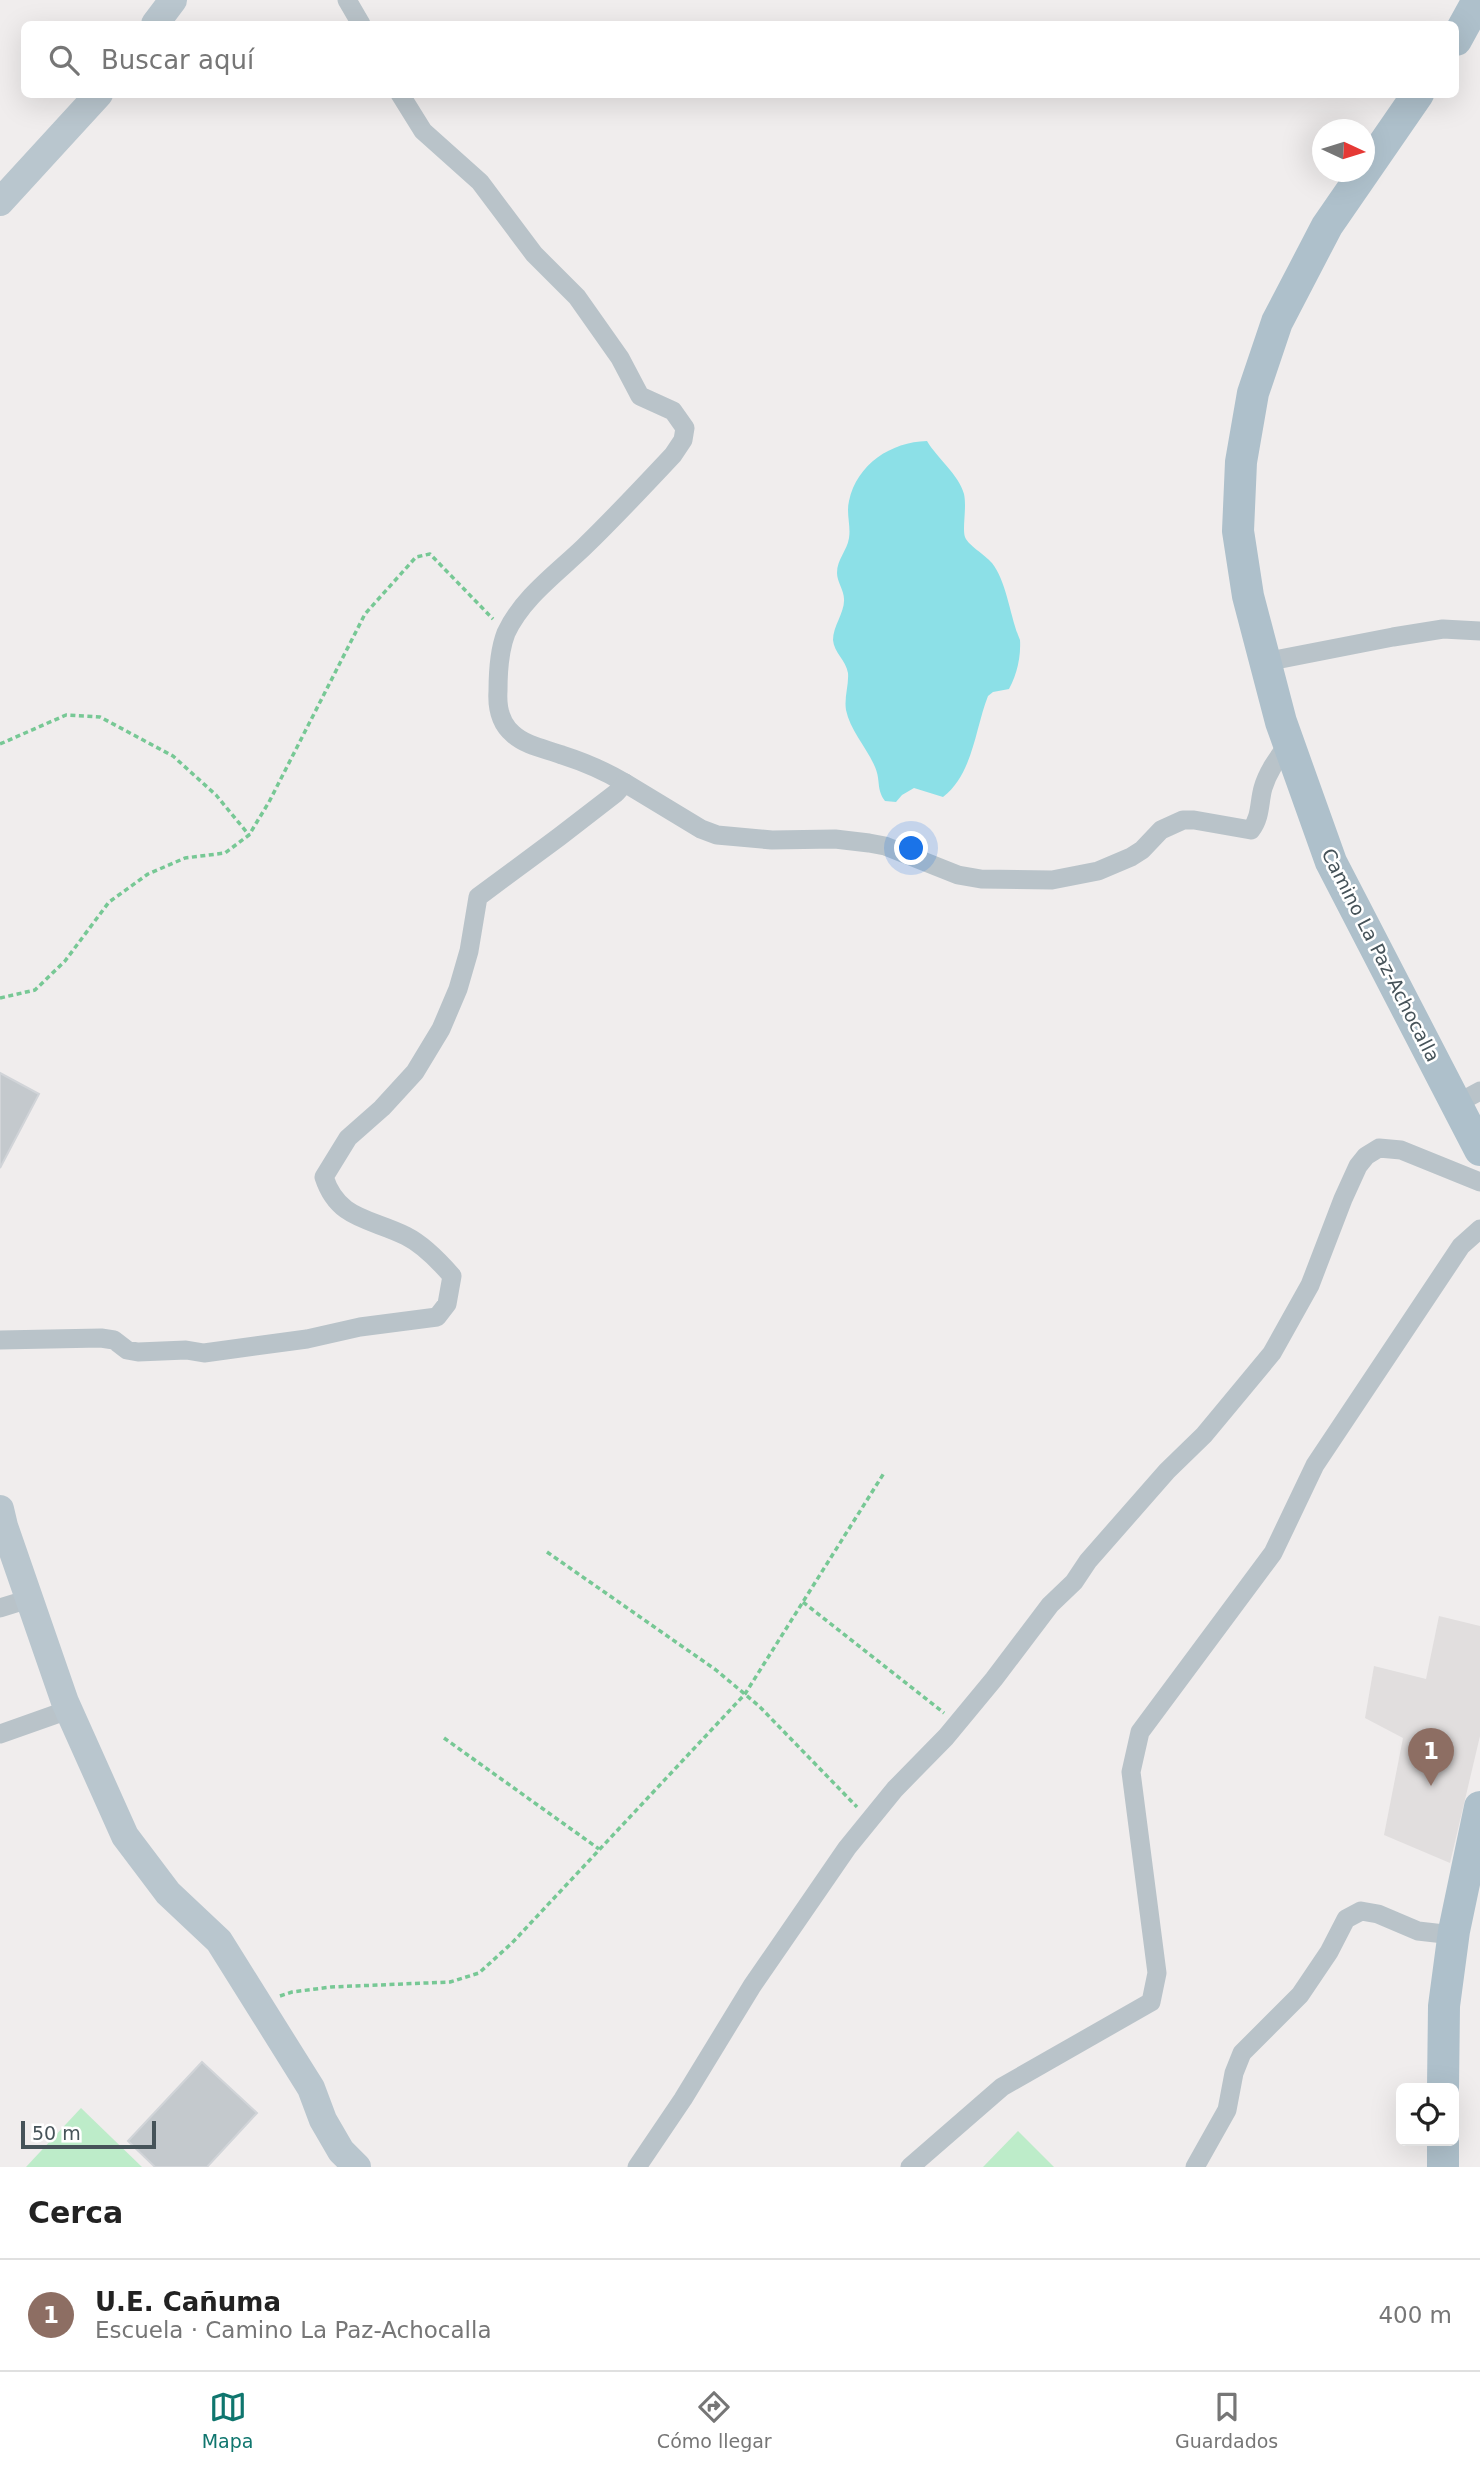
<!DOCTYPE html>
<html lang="es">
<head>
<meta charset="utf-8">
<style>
  :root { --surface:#fff; --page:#f2f2f2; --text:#222; --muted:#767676; --line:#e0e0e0; --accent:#0f766e }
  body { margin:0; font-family:"DejaVu Sans",sans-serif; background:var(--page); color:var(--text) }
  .controls { position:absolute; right:21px; bottom:21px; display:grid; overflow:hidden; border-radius:10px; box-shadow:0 7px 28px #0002 }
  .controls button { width:63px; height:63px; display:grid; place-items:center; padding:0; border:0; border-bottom:2px solid var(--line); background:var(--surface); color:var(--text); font:35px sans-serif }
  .compass { position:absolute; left:1312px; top:119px; width:63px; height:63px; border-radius:50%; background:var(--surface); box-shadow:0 7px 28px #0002; rotate:94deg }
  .scale { position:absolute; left:21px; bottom:18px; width:135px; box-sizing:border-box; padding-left:7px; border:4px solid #465359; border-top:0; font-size:19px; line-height:24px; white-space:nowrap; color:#465359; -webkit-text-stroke:5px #fff; paint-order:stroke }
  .you { position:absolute; left:912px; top:849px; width:24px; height:24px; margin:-18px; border:5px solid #fff; border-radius:50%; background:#1a73e8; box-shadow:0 0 0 10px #1a73e833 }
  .badge { display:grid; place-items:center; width:46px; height:46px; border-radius:50%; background:var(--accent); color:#fff; font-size:23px; font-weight:700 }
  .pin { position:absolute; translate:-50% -58px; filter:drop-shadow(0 2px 4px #0008) }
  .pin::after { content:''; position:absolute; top:37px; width:24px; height:21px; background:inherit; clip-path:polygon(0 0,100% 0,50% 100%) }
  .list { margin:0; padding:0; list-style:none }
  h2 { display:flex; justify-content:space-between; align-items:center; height:91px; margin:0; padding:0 28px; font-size:30px }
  h2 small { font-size:23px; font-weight:400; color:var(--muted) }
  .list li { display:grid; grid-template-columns:46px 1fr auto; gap:21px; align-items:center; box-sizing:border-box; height:112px; padding:0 28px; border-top:2px solid var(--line) }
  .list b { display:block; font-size:26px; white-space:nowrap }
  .list p { margin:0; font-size:23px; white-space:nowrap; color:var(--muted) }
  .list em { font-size:23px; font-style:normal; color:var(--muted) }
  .icon { flex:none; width:38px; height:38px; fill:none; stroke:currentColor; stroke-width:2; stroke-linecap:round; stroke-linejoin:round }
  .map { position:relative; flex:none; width:1480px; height:2167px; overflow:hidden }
  .search { position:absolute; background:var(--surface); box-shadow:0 7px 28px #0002; left:21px; right:21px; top:21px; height:77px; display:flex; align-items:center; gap:18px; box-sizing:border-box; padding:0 24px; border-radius:10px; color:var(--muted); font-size:26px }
  .sheet { height:203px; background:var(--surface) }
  nav { display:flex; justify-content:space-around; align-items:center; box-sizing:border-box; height:98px; border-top:2px solid var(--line); background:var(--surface); font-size:19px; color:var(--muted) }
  nav a { display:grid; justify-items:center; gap:4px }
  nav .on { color:var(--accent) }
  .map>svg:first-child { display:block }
</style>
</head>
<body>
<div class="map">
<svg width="1480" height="2167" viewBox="0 0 1480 2167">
  <rect width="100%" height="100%" fill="#f0eded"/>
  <polygon fill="#e1dede" points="1439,1616 1480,1626 1480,1736 1450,1863 1384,1835 1403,1738 1365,1718 1374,1666 1426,1679"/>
  <g fill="#bdecc9">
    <polygon points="81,2108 142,2167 26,2167"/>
    <polygon points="1018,2131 1054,2167 983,2167"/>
  </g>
  <path fill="#8ce0e7" d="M927,441C937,458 959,475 964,494C967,508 962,528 965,537C967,544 985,555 992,563C1007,582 1010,617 1020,640C1021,657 1017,674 1009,689L993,692L988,696C975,729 973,774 943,797L914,788L902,795L896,802L885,801C876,789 881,781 875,767C867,748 850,730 846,710C844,697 849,685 848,673C846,660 834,653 833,640C833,626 845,612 844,599C844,590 837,582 837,573C837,559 847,551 849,538C851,526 846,513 849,501C857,464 891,442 927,441Z"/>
  <g fill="#c4c9cd" stroke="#d1d4d8" stroke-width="2">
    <polygon points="0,1073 39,1094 0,1168"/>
    <polygon points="202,2062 257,2113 207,2167 155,2167 128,2141"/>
  </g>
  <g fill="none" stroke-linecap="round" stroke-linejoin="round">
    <g stroke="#77c895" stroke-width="3.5" stroke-dasharray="5 3.5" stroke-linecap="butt">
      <polyline points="0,744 66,715 100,717 173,756 216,795 249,835"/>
      <polyline points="0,998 35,990 65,961 109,902 148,874 185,858 225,853 249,835 269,802 365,614 416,557 430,554 493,619"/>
      <polyline points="547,1552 716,1670 759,1706 857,1807"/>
      <polyline points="803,1602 944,1713"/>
      <polyline points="444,1738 599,1849"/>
      <polyline points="280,1996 292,1992 331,1987 450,1982 479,1973 512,1943 745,1694 884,1473"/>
    </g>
    <g stroke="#b9c3c9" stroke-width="19">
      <polyline points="347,0 361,24"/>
      <path d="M400,94L423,131L480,182L534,254L577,297L620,358L640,396L673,411L685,428L683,440L673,455C644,486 615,517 584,547C557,573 522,598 506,633C499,651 498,672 498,691C497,707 500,723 513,734C526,746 546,749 562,755C584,762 605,771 625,783"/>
      <polyline points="1265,662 1393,637 1443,629 1480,631"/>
      <polyline points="1456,1104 1480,1091"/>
      <path d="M0,1340L101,1338L114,1340L127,1350L138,1352L186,1350L204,1353L307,1339L360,1327L437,1317L447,1304L452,1276C439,1261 424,1245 406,1236C370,1218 338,1220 324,1177L348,1138L382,1108L415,1072L441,1029L458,989L469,951L478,897L559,837L616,793L625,783L701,829L717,835L772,840L835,839L869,843L885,846L958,875L981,879L1052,880L1098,871L1131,857L1142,850L1161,830L1183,820H1194L1251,830C1261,817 1259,802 1263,788C1268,771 1278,758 1288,744"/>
      <polyline points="0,1608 29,1599"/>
      <polyline points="0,1734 68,1710"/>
      <polyline points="637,2167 683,2099 752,1986 847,1848 895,1789 946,1737 994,1679 1050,1605 1074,1582 1088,1561 1167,1471 1204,1435 1272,1353 1310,1285 1343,1199 1358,1166 1366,1156 1379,1148 1401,1150 1480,1182"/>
      <polyline points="910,2167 1002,2087 1151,2002 1157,1973 1131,1772 1140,1732 1273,1553 1315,1465 1461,1246 1480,1229"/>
      <polyline points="1195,2167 1227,2110 1234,2073 1242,2053 1300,1995 1329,1952 1346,1919 1361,1911 1378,1914 1418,1931 1453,1935"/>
    </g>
    <g stroke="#b9c6ce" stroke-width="28">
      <polyline points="155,24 173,0"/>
      <polyline points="0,202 99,94"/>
      <polyline points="0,1509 4,1526 65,1702 125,1836 168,1893 219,1941 311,2088 323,2120 341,2151 357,2167"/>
    </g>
    <g stroke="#aec0cb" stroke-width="32">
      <polyline points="1456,40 1478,0"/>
      <polyline points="1418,94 1327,226 1277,322 1253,393 1241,462 1238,531 1248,596 1281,722 1331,862 1480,1150"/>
      <polyline points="1443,2088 1444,2006 1454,1931 1480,1807"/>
      <polyline points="1443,2167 1443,2141"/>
    </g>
  </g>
  <g text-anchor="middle" stroke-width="5" stroke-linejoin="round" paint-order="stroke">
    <g font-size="19" fill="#465359" stroke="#fff">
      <text transform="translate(1381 955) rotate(63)" y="7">Camino La Paz-Achocalla</text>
    </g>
  </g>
</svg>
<div class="controls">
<button><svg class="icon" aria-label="locate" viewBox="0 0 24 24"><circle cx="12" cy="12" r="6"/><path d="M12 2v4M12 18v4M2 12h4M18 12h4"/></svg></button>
</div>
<svg class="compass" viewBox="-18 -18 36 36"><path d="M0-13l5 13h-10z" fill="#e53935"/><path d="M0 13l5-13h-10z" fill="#767676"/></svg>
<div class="scale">50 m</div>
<div class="you"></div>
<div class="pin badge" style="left:1431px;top:1786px;background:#8d6e63">1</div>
<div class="search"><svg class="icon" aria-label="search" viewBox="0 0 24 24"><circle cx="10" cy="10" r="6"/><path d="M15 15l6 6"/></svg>Buscar aquí</div>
</div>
<section class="sheet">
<h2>Cerca<small></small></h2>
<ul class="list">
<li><span class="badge" style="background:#8d6e63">1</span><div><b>U.E. Cañuma</b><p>Escuela · Camino La Paz-Achocalla</p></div><em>400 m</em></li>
</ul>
</section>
<nav>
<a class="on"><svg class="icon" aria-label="map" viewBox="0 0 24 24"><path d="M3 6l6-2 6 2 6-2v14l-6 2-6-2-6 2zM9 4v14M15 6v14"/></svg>Mapa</a>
<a><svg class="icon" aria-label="directions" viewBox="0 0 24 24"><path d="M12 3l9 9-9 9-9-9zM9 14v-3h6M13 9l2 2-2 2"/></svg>Cómo llegar</a>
<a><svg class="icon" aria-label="saved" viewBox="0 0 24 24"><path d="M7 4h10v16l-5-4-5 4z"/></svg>Guardados</a>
</nav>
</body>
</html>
